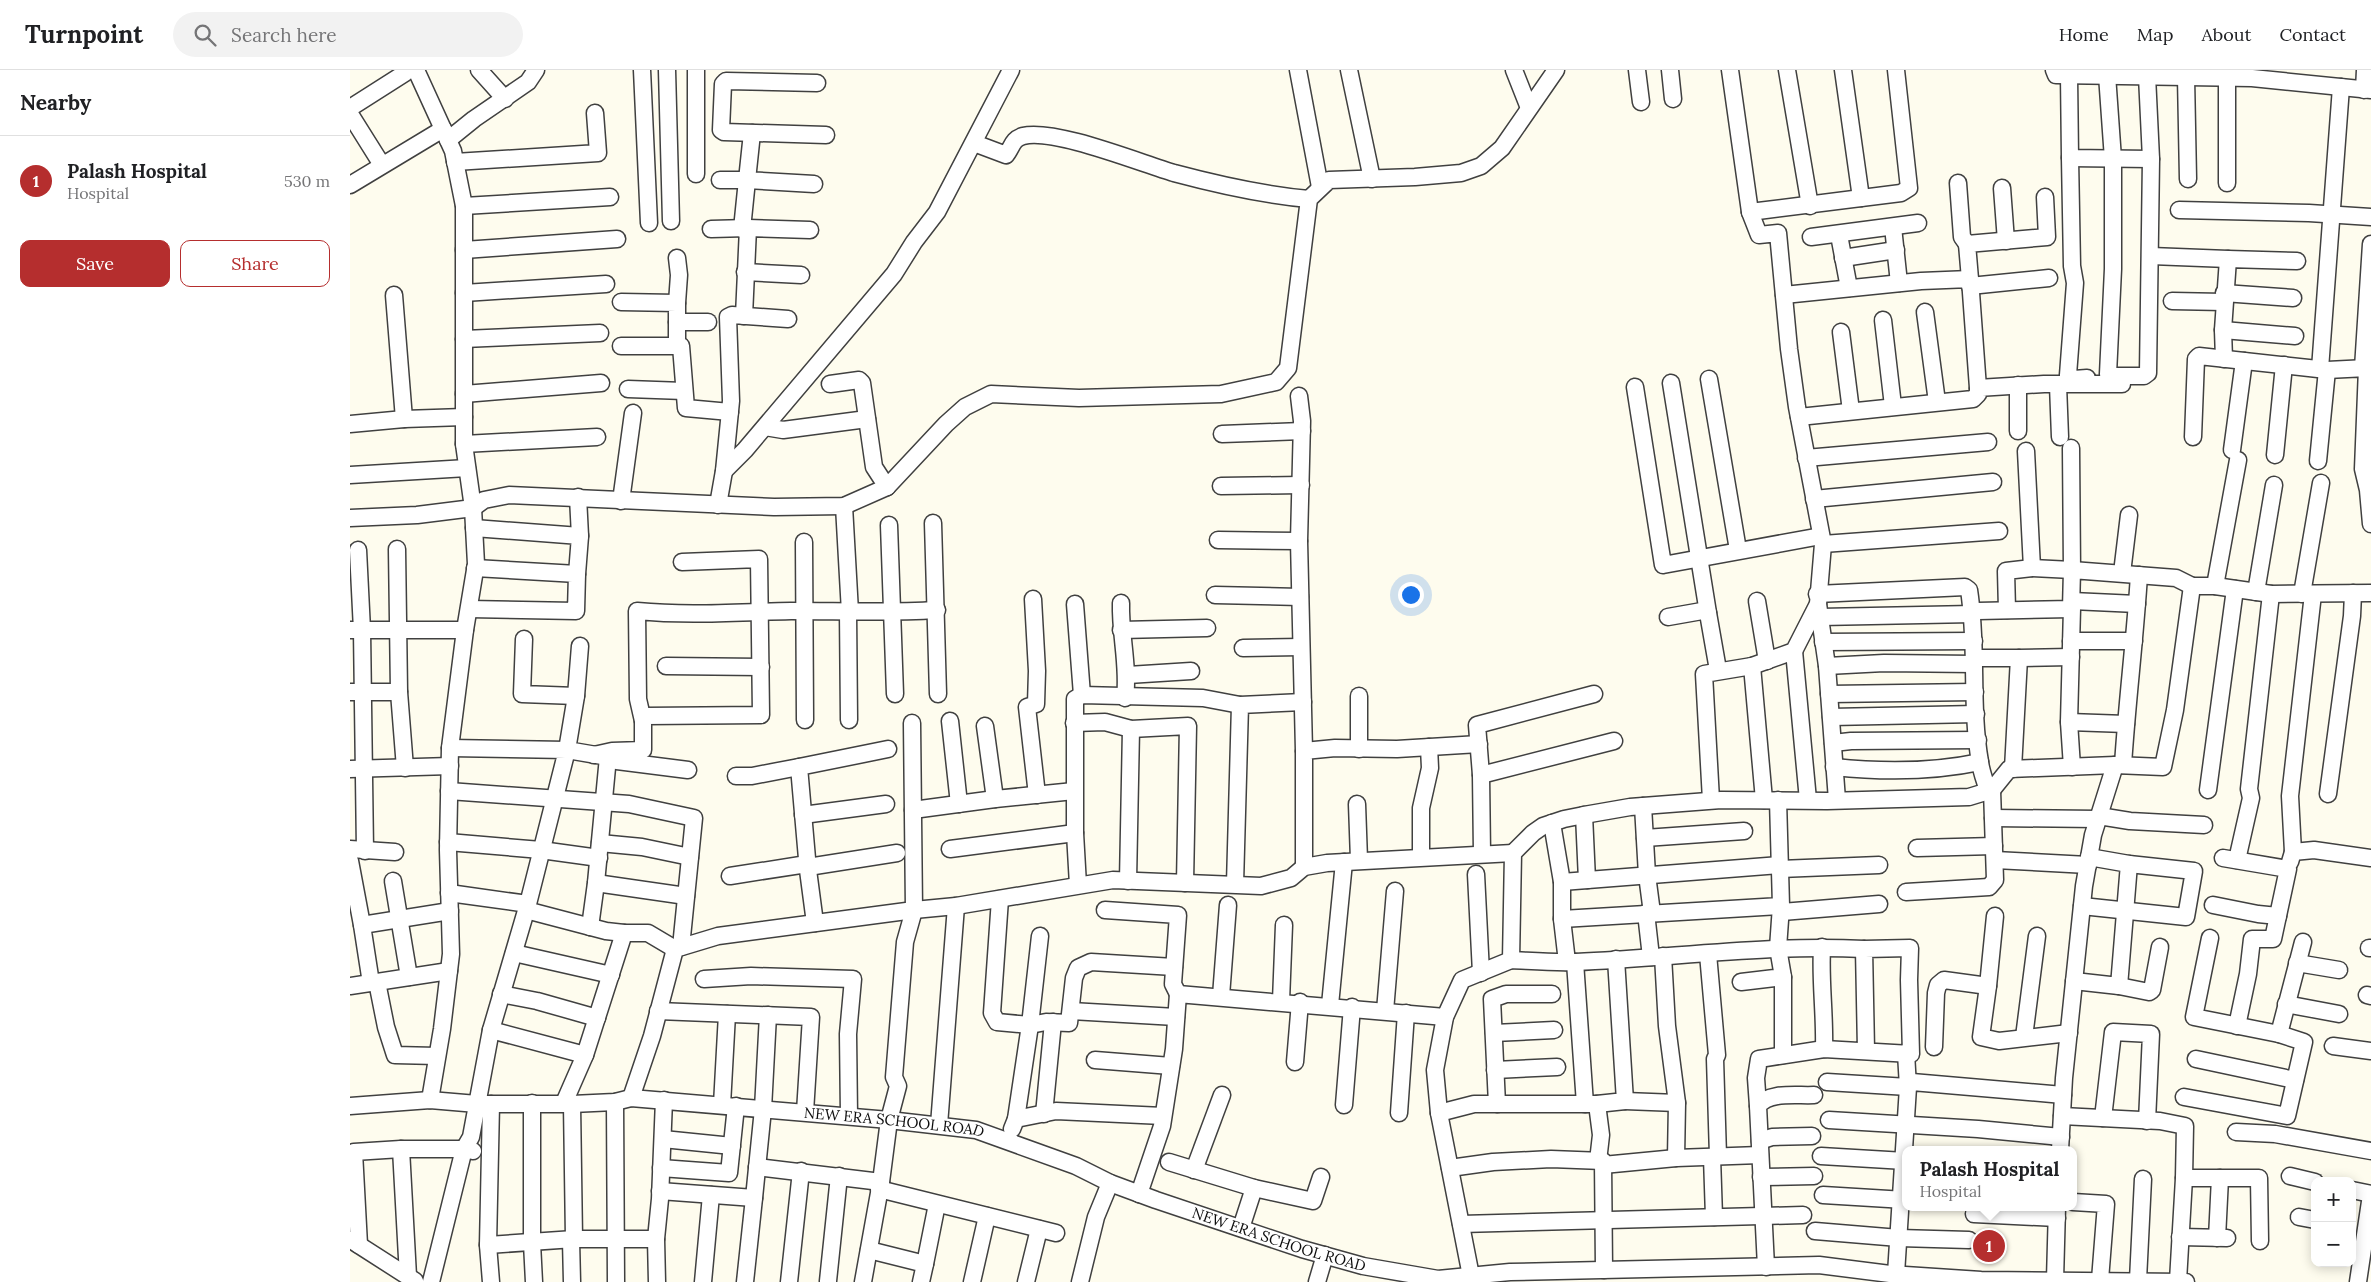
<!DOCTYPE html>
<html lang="en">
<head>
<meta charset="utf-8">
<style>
  :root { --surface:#fff; --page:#f2f2f2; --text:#202124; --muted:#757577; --line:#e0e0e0; --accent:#b52e2e }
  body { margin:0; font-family:Lora,serif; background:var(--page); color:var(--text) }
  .controls { position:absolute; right:15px; bottom:15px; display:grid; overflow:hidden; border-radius:10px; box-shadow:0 2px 12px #0003 }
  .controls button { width:45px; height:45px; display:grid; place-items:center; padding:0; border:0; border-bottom:1px solid var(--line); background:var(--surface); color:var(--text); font:25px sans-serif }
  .you { position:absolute; left:1060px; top:524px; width:18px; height:18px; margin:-12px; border:4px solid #fff; border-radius:50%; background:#1a73e8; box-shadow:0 0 0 8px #1a73e833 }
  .badge { display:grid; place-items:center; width:32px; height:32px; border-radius:50%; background:var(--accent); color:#fff; font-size:16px; font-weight:700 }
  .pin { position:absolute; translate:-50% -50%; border:2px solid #fff; box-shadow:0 1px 5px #0006 }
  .popup { position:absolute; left:1552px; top:1076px; width:175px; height:65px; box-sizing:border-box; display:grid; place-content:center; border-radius:10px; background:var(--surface); filter:drop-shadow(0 1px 4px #0005); font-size:16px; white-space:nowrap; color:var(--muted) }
  .popup b { font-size:19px; color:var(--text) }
  .popup::after { content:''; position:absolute; left:50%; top:100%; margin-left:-10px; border:10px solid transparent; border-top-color:var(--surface) }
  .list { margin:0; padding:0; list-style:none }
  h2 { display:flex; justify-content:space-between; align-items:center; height:65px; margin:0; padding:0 20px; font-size:21px }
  h2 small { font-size:16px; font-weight:400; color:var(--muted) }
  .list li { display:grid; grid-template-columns:32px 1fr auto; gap:15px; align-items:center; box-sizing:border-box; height:90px; padding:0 20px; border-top:1px solid var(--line) }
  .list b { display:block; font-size:19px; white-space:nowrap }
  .list p { margin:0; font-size:16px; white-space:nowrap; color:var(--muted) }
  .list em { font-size:16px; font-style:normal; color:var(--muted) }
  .actions { display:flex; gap:10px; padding:15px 20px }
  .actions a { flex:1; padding:11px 0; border:1px solid var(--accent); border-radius:10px; text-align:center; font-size:18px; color:var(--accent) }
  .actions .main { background:var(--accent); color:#fff }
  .icon { flex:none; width:28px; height:28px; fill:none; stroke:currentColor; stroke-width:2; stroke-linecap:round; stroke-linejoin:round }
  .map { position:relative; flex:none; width:2021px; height:1212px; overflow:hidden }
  header { display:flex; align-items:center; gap:30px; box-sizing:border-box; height:70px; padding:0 25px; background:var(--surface); border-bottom:1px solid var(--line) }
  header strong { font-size:24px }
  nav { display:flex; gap:28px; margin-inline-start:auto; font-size:18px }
  .search { width:350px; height:45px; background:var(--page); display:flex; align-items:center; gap:12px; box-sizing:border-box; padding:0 18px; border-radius:28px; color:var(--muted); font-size:19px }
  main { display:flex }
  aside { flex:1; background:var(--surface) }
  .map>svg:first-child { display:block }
</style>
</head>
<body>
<header>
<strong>Turnpoint</strong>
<div class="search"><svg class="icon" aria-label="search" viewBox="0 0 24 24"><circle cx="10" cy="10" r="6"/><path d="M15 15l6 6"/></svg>Search here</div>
<nav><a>Home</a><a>Map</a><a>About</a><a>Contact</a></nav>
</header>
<main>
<aside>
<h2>Nearby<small></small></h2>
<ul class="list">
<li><span class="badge">1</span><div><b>Palash Hospital</b><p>Hospital</p></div><em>530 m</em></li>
</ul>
<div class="actions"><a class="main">Save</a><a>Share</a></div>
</aside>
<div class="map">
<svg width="2021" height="1212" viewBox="0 0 2021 1212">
  <rect width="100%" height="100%" fill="#fefcee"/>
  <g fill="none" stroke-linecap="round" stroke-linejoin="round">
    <defs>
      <g id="minor">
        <polyline points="66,0 103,81 114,136 114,374 123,438 126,494 115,560 100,678 98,780 101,884 92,959 80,1030"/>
        <polyline points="129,0 155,29"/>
        <polyline points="292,0 299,153"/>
        <polyline points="317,0 321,151"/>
        <polyline points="948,0 970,117"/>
        <polyline points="999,0 1022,109"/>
        <polyline points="1164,0 1179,38"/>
        <polyline points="1287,0 1291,32"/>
        <polyline points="1320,0 1323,29"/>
        <polyline points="1437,0 1460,136"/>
        <polyline points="1493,0 1511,128"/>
        <polyline points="1704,0 1706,5 1902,8 2021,20"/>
        <polyline points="1719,5 1720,88 1801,89"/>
        <polyline points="1757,5 1763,89 1763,199 1758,304 1761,306 1794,306 1798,303 1801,89 1797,6"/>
        <polyline points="1836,7 1838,109"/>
        <polyline points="467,13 376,11 373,14 371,60 374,62 476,65"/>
        <polyline points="2014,20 2015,0"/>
        <polyline points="0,38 55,3"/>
        <polyline points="0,44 32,95"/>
        <polyline points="402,63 397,110 464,114"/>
        <polyline points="98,70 124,49 178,12 186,0"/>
        <path d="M624,73L656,85C662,78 662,69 673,66C704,58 790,93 824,103C869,115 913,125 959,129"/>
        <polyline points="1720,88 1722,196 1725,213 1718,305 1724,309 1737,308"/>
        <polyline points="105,92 248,83 245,43"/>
        <polyline points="346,104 346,0"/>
        <polyline points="370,110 397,110 392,159"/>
        <polyline points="1608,113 1612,167 1617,174"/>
        <polyline points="1877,113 1877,7"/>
        <polyline points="0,115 93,59"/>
        <polyline points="1652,118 1656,171"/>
        <polyline points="114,136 260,127"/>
        <polyline points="1829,140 1959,143 2021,147"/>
        <polyline points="1400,142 1551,123 1559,118 1546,0"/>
        <polyline points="1543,157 1549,213"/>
        <polyline points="361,159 398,158"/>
        <polyline points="1489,165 1499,218"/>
        <polyline points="1461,167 1568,153"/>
        <polyline points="114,180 267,169"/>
        <polyline points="1801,186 1878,189"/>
        <polyline points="1493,188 1546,180"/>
        <polyline points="395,202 451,205"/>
        <polyline points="1620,209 1617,174 1697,167 1695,127"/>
        <polyline points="1620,216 1699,208"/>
        <polyline points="114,223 256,214"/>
        <polyline points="1874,223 1943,228"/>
        <polyline points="44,225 54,349"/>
        <polyline points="1434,225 1571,211 1620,209 1628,318"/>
        <polyline points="1822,231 1874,232"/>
        <polyline points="271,232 327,233 327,276"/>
        <polyline points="327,233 329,205 327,188"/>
        <polyline points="1575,242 1587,332"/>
        <polyline points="394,246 398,158 460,160"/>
        <polyline points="1533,250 1543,336"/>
        <polyline points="327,252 358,252"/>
        <polyline points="1873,260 1945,266"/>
        <polyline points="1491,262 1501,341"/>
        <polyline points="114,269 250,263"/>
        <polyline points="271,276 331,276 336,338 380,342"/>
        <polyline points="1874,289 1873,260 1878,189 1947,191"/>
        <polyline points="2013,298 2021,174"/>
        <polyline points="1970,299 1991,17"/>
        <polyline points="1359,309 1388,480"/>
        <polyline points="1321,313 1358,543"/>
        <polyline points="480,314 509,310 512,313 524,397 537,417"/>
        <polyline points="1668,315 1668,361"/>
        <polyline points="1708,315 1710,367"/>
        <polyline points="1285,317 1313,495 1471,466"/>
        <polyline points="278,319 334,321"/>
        <polyline points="114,324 251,313"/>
        <polyline points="949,326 952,351 949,471 954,681"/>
        <polyline points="1449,347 1623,329 1628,324 1628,318 1694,314 1772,314"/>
        <polyline points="0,354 54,349 114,347"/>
        <polyline points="415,357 433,360 517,349"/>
        <polyline points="872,364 952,361"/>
        <polyline points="1843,367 1846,289 1849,286 1977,300 2017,298 2013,399 2018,420 2021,454"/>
        <polyline points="114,374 247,367"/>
        <polyline points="1882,380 1894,291"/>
        <polyline points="1676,381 1682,498"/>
        <polyline points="1925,385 1934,295"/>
        <polyline points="1456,388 1638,372"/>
        <polyline points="1968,391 1977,300"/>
        <polyline points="374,401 395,380 544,204 564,172 587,142 661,0"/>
        <polyline points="0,405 117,398"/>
        <polyline points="871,416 951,415"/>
        <polyline points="228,427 230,466"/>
        <polyline points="1464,429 1643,412"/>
        <polyline points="271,431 283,343"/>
        <polyline points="368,435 374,401 381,331 378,247 382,245 438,249"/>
        <polyline points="494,436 500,542"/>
        <polyline points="0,448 67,445 123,438 134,430 159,425 424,437 494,436 537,417 596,354 615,337 641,324 729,328 871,324 926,312 938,298 959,129 979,110 1065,107 1111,103 1131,96 1152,78 1206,0"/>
        <polyline points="583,453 588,624"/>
        <polyline points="539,455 545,624"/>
        <polyline points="124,458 230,466 227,504"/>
        <polyline points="868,470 949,471"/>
        <polyline points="454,472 455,650"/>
        <polyline points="1473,474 1649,461"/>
        <polyline points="47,479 49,622"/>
        <polyline points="8,480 12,560 15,781"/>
        <polyline points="1772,503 1779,445"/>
        <polyline points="1865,516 1888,390"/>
        <polyline points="1906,522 1924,415"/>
        <path d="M1467,524L1615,517L1619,520C1628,577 1620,635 1630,692C1631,701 1635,711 1638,721"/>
        <polyline points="1952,524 1971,413"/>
        <polyline points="865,525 950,527"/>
        <polyline points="683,529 687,601 686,634 677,637 687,725"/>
        <polyline points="1407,531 1417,591"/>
        <polyline points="1722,531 1787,534"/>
        <path d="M771,533C770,565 779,596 775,628"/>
        <polyline points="725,534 732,625"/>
        <polyline points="1468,534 1477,596 1487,730"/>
        <polyline points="1722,538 1719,652 1722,697"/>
        <polyline points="119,539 226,541 227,504 125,498"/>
        <polyline points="1657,540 1656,501 1682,498 1722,500 1721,378"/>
        <polyline points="1628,541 1721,539 1722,500 1826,508 1842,516"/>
        <polyline points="498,542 499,650"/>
        <polyline points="1318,547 1352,541 1358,543 1368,600"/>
        <polyline points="1470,547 1623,544"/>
        <polyline points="0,560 115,560"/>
        <polyline points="771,560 857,558"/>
        <polyline points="174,569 172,624 226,626"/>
        <polyline points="1721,571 1784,571"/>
        <polyline points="1473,572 1624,571"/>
        <polyline points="230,576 226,626 217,680 258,687 246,813 240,857"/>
        <polyline points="893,578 951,577"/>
        <polyline points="1444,581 1458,730"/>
        <polyline points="1624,588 1669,588 1663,699"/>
        <polyline points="1669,588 1721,587"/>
        <polyline points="316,596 411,597"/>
        <polyline points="1402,596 1414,730"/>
        <polyline points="1477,596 1534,593 1624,594"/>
        <polyline points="778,605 841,601"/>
        <polyline points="0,622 49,622 55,698"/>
        <polyline points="1479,624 1625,622"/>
        <polyline points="1009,626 1009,679"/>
        <polyline points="1481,647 1626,644"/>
        <path d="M293,651L288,629L287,541C339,546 389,542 441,541C490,541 538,543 587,540"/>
        <polyline points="600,651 609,734"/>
        <polyline points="1719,652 1776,654"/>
        <polyline points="724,653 755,652 781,659 838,656 835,813"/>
        <polyline points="635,656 645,729"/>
        <polyline points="1483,673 1501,671 1628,670"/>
        <polyline points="244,685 262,681 293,680 293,651 296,646 411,645 409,489 332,492"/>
        <polyline points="258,687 267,691 338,700"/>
        <path d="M1773,695C1777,632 1785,569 1789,505"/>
        <path d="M1484,697C1532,702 1583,702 1630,692"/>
        <polyline points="0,699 100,696"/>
        <polyline points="1131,705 1127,655 1244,624"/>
        <polyline points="386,706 402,706 449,697"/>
        <polyline points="1858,720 1885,519"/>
        <polyline points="99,721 279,734 344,748 331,877"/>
        <polyline points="1978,724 2002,546 2003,523"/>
        <polyline points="1361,730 1354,604 1402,596 1444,581 1468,534 1473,474 1447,337 1439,279 1428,163 1409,165 1400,142 1380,0"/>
        <polyline points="1007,734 1009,790"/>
        <polyline points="1293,736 1297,805 1302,843"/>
        <polyline points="563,740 645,729 724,721"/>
        <polyline points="453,745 536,734"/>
        <polyline points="1234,745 1237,810"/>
        <polyline points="1749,746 1780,751 1854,755"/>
        <polyline points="1643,748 1748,749"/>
        <polyline points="1202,753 1212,812 1212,849 1217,892"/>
        <polyline points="1295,768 1394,761"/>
        <polyline points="98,772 191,780 249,788"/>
        <polyline points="250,773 292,777 340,787"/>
        <polyline points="1567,778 1644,776"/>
        <polyline points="0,779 45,782"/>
        <polyline points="600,779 725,763"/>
        <polyline points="1943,782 1940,726 1963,524"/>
        <polyline points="1132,784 1131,705 1264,671"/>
        <polyline points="1071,787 1071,738 1080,698 1079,677"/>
        <polyline points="1873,788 1938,799 1923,869 1902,869 1898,904 1887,956"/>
        <polyline points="1645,790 1738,795"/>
        <polyline points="1887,790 1901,728 1899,719 1921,524"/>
        <polyline points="0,791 12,855"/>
        <polyline points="1940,792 1943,782 1964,780 2021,788"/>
        <polyline points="458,797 547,783"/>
        <polyline points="954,797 954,681 985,678 1047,679 1129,674"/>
        <polyline points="1430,799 1529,795"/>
        <polyline points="1126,804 1131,903"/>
        <polyline points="380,806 457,794"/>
        <polyline points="43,811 59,907"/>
        <polyline points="778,811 781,659"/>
        <polyline points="1212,812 1430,795"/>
        <polyline points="246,813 336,826"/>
        <polyline points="885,814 890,635 953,632"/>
        <polyline points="728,815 725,763 725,629 732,625 853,628 890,635"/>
        <polyline points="1556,822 1639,817 1645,810 1642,720"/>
        <polyline points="99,823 178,834"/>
        <polyline points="650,829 642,943 647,952 680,955 690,866"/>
        <polyline points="1863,835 1908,844 1928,846"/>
        <polyline points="1732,836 1836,847 1844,801 1779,794"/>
        <polyline points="176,840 256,861 274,863"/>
        <polyline points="755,840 828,845 823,914 828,924"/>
        <polyline points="1432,842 1529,834"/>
        <polyline points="1296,843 1301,887"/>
        <polyline points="1212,849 1431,836 1428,730"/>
        <polyline points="465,853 458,800 449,697 538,679"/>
        <polyline points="1860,868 1844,947 1929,964"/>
        <path d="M1472,877C1470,911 1475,943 1474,979"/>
        <polyline points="2019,878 2021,878"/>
        <polyline points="164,883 261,905"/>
        <polyline points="1358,884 1367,985 1365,989 1368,1086"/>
        <path d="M1161,890C1182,891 1204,893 1226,892C1322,888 1417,874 1514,879"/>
        <polyline points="1225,892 1235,1034"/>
        <polyline points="1947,893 1989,900"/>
        <polyline points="354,909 401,906 503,909 498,964 499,1046"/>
        <polyline points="1724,911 1769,916 1779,794 1739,787"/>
        <polyline points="27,912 36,957 45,985 87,986"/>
        <polyline points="1391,912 1433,907 1428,878 1431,836"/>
        <polyline points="21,913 12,855 100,841"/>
        <polyline points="0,916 99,901"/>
        <polyline points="1638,916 1645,846"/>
        <polyline points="1769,916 1799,922 1802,920 1810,877"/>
        <polyline points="151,924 187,931 247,948"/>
        <polyline points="2017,925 2021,926"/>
        <polyline points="871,926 878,835"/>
        <polyline points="931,931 934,855"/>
        <polyline points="1936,934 1989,944"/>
        <polyline points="980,935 994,792"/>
        <polyline points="308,941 461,947 455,1042"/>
        <polyline points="721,941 826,947"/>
        <polyline points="1035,941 1045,821"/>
        <polyline points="141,960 235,985"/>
        <polyline points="1144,963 1204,960"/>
        <polyline points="1674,967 1687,866"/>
        <polyline points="1983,976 2021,981"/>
        <polyline points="1584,977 1586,923 1588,915 1594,910 1638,916 1631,967 1649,971 1719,963"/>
        <polyline points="1433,985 1433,907"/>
        <polyline points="1846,989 1945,1010"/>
        <polyline points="745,990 821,996"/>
        <polyline points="945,992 950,932"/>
        <polyline points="1145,1000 1207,997"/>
        <polyline points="1477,1012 1558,1017 1556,983"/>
        <polyline points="1834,1027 1937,1046 1954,972 1929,964 1953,872"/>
        <polyline points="281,1028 302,966 325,879 368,866 564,840 606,836 763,810 911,816 941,808 954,797 977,793 1163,783"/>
        <polyline points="1275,1031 1327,1033 1317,956 1313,886"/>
        <polyline points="265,1032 266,1212"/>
        <polyline points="182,1033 182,1173 184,1212"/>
        <polyline points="214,1033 235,985 274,863 298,863 325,879"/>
        <polyline points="141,1034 138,1175 141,1212"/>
        <polyline points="222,1034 224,1169"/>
        <polyline points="1147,1034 1142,929 1156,924 1202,924"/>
        <polyline points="1247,1034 1275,1031 1266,889"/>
        <polyline points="372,1035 377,944"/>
        <polyline points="994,1035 1002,937"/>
        <path id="s1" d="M0,1036L80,1030L127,1034H222L265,1032L281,1028L539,1050L626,1060L726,1096L760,1113L806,1130L952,1179L1013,1196L1088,1209L1160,1202L1469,1195L1540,1204L1631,1210L1836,1212"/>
        <polyline points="1408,1036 1406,1008 1409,989 1474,979 1561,984 1559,910 1560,878 1514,879 1516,980"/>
        <polyline points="1049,1043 1056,943"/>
        <polyline points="1089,1043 1124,1034 1247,1034 1251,1065 1248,1091"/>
        <polyline points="694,1044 703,952"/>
        <polyline points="1712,1046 1810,1051 1835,1056 1834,1108"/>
        <polyline points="1753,1048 1763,962 1801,964 1797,1051"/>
        <polyline points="666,1049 680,955 696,952 719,953 724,908 728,898 741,892 824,897"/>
        <polyline points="1479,1050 1628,1059 1711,1067"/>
        <polyline points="589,1055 606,836"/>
        <polyline points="662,1059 666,1049 706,1041 813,1046"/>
        <polyline points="1886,1062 1925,1064 2021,1081"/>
        <polyline points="313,1069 382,1076"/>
        <polyline points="1410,1071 1422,1067 1462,1066"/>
        <polyline points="51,1079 58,1206"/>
        <polyline points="1710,1080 1714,1008 1734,816 1743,765 1765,695"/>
        <polyline points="1471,1086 1555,1091"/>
        <polyline points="1362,1087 1364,1147"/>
        <polyline points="1326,1088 1327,1033"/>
        <polyline points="819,1092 904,1118"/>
        <polyline points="1253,1095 1326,1088 1410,1085"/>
        <polyline points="407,1097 531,1112"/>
        <polyline points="311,1098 379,1103 386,1036"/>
        <polyline points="1100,1098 1143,1092 1201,1089 1253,1091 1254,1200"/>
        <polyline points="844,1100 872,1025"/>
        <polyline points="1940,1106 1965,1112"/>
        <polyline points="1411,1107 1464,1106"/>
        <polyline points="529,1119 706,1163"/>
        <polyline points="2002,1120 2021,1124"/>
        <polyline points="310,1121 404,1128 413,1039 418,945"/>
        <polyline points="789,1124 812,1056 824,979 828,924 1095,947"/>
        <polyline points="1473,1125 1555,1130"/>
        <polyline points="1723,1132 1756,1134 1750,1210"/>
        <polyline points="1624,1144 1707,1148"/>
        <polyline points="1949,1147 1965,1150"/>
        <polyline points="1111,1154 1453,1145"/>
        <polyline points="891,1158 904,1118 963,1131 971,1107"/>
        <polyline points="1465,1161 1549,1168 1619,1170"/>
        <polyline points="1830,1167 1877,1168"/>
        <polyline points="1867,1168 1870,1108"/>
        <polyline points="306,1169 307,1212"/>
        <polyline points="1,1170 65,1211"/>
        <polyline points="221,1170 222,1212"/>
        <polyline points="9,1175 4,1082 51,1079 114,1079 123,1081"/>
        <polyline points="138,1175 224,1169 306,1169 310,1129 314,1030"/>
        <polyline points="519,1180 575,1194 571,1212"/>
        <polyline points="575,1194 587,1134"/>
        <path d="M1416,1197L1408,1036C1419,1021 1447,1026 1464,1025"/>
        <polyline points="1546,1204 1558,1017 1562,1012 1713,1025"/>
        <polyline points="1121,1206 1089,1043 1085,1000 1095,947 1112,910 1161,890 1163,783 1183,763 1193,756 1214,749 1234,745 1280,737 1371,730 1477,731 1619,727 1642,720 1659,699 1765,695 1813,697 1825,640 1842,516 1865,516 1921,524 2021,523"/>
        <polyline points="1705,1210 1707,1137"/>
        <polyline points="1788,1210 1793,1109"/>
        <polyline points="478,1211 489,1106"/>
        <polyline points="1828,1211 1834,1108 1909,1108 1910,1171"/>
        <polyline points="81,1212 114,1079 121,1067 141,960 178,834 217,680 100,678"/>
        <polyline points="353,1212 361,1125"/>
        <polyline points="395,1212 404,1128"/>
        <polyline points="439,1212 451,1101"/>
        <polyline points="513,1212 531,1112 539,1050 548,1016 544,1007 555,872 564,840 562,653"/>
        <polyline points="622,1212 637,1146"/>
        <polyline points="676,1212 689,1159"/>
        <polyline points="730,1212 746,1147 760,1113"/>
        <polyline points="967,1212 975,1185"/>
        <polyline points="2008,1212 2021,1125"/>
      </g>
    </defs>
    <use href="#minor" stroke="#404040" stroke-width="19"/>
    <use href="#minor" stroke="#fff" stroke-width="16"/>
  </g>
  <g text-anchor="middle" stroke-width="5" stroke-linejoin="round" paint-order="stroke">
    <g font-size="15" fill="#0d0d0d" stroke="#fff">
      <text dy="5" stroke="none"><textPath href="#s1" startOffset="546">NEW ERA SCHOOL ROAD</textPath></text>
      <text dy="5" stroke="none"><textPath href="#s1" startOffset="951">NEW ERA SCHOOL ROAD</textPath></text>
    </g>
  </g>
</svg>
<div class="controls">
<button>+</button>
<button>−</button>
</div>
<div class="you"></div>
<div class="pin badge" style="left:1639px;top:1176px">1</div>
<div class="popup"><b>Palash Hospital</b>Hospital</div>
</div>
</main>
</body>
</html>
